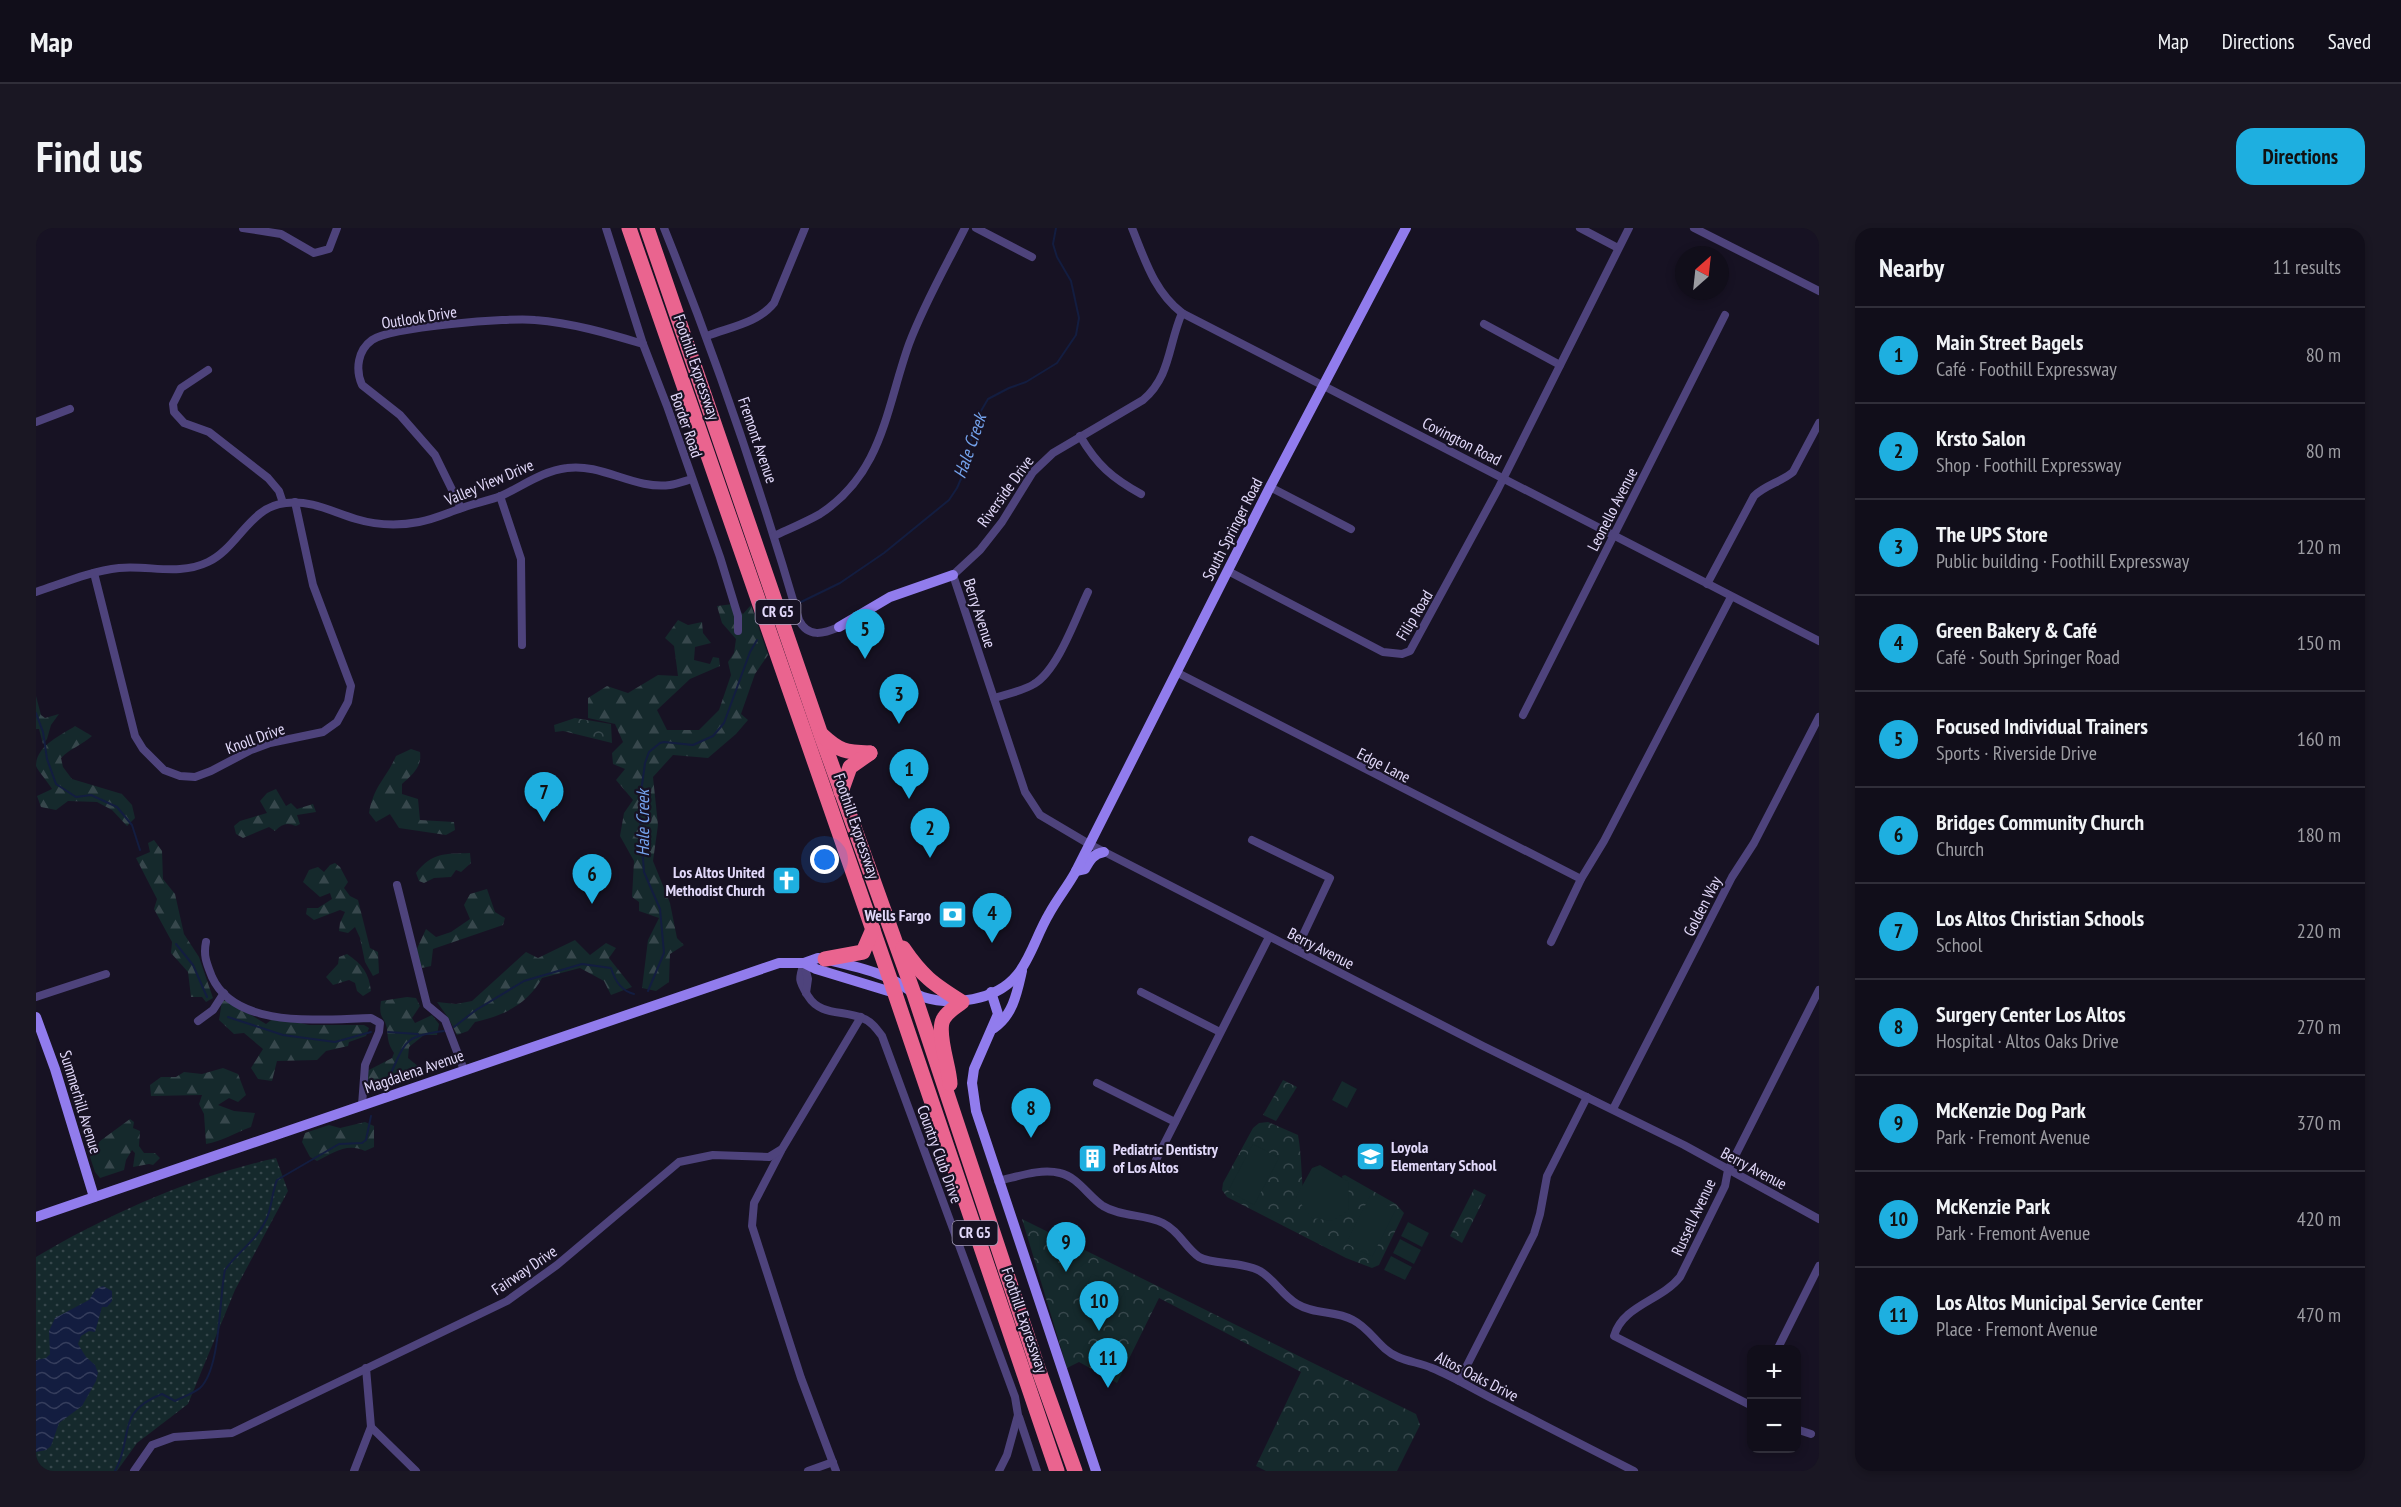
<!DOCTYPE html>
<html lang="en">
<head>
<meta charset="utf-8">
<style>
  :root { --surface:#110e1a; --page:#1a1723; --text:#f1f3f6; --muted:#9c9ca2; --line:#302e39; --accent:#1eafe0 }
  body { margin:0; font-family:"PT Sans Narrow",sans-serif; background:var(--page); color:var(--text) }
  .controls { position:absolute; right:18px; bottom:18px; display:grid; overflow:hidden; border-radius:12px; box-shadow:0 3px 9px #0003 }
  .controls button { width:54px; height:54px; display:grid; place-items:center; padding:0; border:0; border-bottom:2px solid var(--line); background:var(--surface); color:var(--text); font:30px sans-serif }
  .compass { position:absolute; left:1639px; top:18px; width:54px; height:54px; border-radius:50%; background:var(--surface); box-shadow:0 3px 9px #0003; rotate:27deg }
  .you { position:absolute; left:789px; top:632px; width:21px; height:21px; margin:-15px; border:4px solid #fff; border-radius:50%; background:#1a73e8; box-shadow:0 0 0 9px #1a73e833 }
  .badge { display:grid; place-items:center; width:39px; height:39px; border-radius:50%; background:var(--accent); color:#111; font-size:20px; font-weight:700 }
  .pin { position:absolute; translate:-50% -50px; filter:drop-shadow(0 2px 3px #0008) }
  .pin::after { content:''; position:absolute; top:32px; width:21px; height:18px; background:inherit; clip-path:polygon(0 0,100% 0,50% 100%) }
  .list { margin:0; padding:0; list-style:none }
  h2 { display:flex; justify-content:space-between; align-items:center; height:78px; margin:0; padding:0 24px; font-size:26px }
  h2 small { font-size:20px; font-weight:400; color:var(--muted) }
  .list li { display:grid; grid-template-columns:39px 1fr auto; gap:18px; align-items:center; box-sizing:border-box; height:96px; padding:0 24px; border-top:2px solid var(--line) }
  .list b { display:block; font-size:22px; white-space:nowrap }
  .list p { margin:0; font-size:20px; white-space:nowrap; color:var(--muted) }
  .list em { font-size:20px; font-style:normal; color:var(--muted) }
  .map { position:relative; flex:none; width:1783px; height:1243px; overflow:hidden; border-radius:18px }
  header { display:flex; align-items:center; gap:36px; box-sizing:border-box; height:84px; padding:0 30px; background:var(--surface); border-bottom:2px solid var(--line) }
  header strong { font-size:28px }
  nav { display:flex; gap:33px; margin-inline-start:auto; font-size:21px }
  .intro { display:flex; align-items:center; justify-content:space-between; box-sizing:border-box; height:144px; padding:0 36px }
  h1 { margin:0; font-size:42px }
  .button { padding:15px 27px; border-radius:18px; background:var(--accent); color:#111; font-size:21px; font-weight:700 }
  main { display:flex; gap:36px; padding:0 36px }
  aside { flex:1; background:var(--surface); border-radius:18px; box-shadow:0 3px 9px #0003 }
  .map>svg:first-child { display:block }
</style>
</head>
<body>
<header>
<strong>Map</strong>
<nav><a>Map</a><a>Directions</a><a>Saved</a></nav>
</header>
<div class="intro"><h1>Find us</h1><a class="button">Directions</a></div>
<main>
<div class="map">
<svg width="1783" height="1243" viewBox="0 0 1783 1243">
  <defs>
    <pattern id="grass-dots" width="8" height="8" patternUnits="userSpaceOnUse" patternTransform="scale(1.5)"><rect width="8" height="8" fill="#15292c"/><path d="M2 2h.1M6 6h.1" fill="none" stroke="#37474c" stroke-width="1.8" stroke-linecap="round"/></pattern>
    <pattern id="forest-firs" width="22" height="20" patternUnits="userSpaceOnUse" patternTransform="scale(1.5)"><rect width="22" height="20" fill="#15292c"/><path d="M5 1l3.5 6h-7zM16 11l3.5 6h-7z" fill="#37474c"/></pattern>
    <pattern id="park-crowns" width="20" height="18" patternUnits="userSpaceOnUse" patternTransform="scale(1.5)"><rect width="20" height="18" fill="#15292c"/><path d="M2 6a3 3 0 1 1 6 0M12 15a3 3 0 1 1 6 0" fill="none" stroke="#37474c"/></pattern>
    <pattern id="water-waves" width="16" height="10" patternUnits="userSpaceOnUse" patternTransform="scale(1.5)"><rect width="16" height="10" fill="#131d40"/><path d="M0 5q4-4 8 0t8 0" fill="none" stroke="#353d5c"/></pattern>
  </defs>
  <rect width="100%" height="100%" fill="#171223"/>
  <path fill="url(#grass-dots)" d="M240,930L252,963L199,1062L152,1176L101,1215L81,1243H0V1029C75,985 156,949 240,930Z"/>
  <g fill="url(#forest-firs)">
    <polygon points="697,376 707,386 715,377 732,427 719,446 705,486 712,492 700,506 672,530 637,527 617,549 622,597 617,633 634,675 641,710 648,717 634,726 633,754 620,763 606,760 612,712 623,690 603,683 603,674 596,669 598,633 584,608 588,585 597,572 580,552 589,541 577,536 576,525 587,514 579,496 552,490 552,470 571,458 592,465 622,447 642,448 638,418 629,410 642,392 652,397 666,394 667,405 675,415 659,419 658,432 674,436 677,429 683,430 684,438 654,451 621,482 631,502 663,502 683,482 695,447 692,434 698,425 700,411 686,395 681,378"/>
    <polygon points="0,468 5,487 9,490 23,486 15,497 11,511 7,516 3,501 0,501"/>
    <path d="M39,498L56,508C46,517 35,520 25,530L27,539L36,551L86,566L96,577L99,590L91,598L76,582L61,574L32,573L20,582L5,579L1,568L16,561C12,554 2,543 0,538C0,517 26,507 39,498Z"/>
    <path d="M375,521L384,524C386,539 377,546 366,556V566L382,571L384,592L418,594L419,602L410,607L363,600L354,586L340,594L333,585C338,557 350,551 360,528Z"/>
    <path d="M240,561L250,578L255,575L261,581L277,576L280,584L261,587L264,596L260,598C251,594 246,596 239,603L233,599L207,610L200,606L198,598L204,593L231,585L224,573L231,565Z"/>
    <polygon points="118,612 126,623 127,651 139,666 148,706 163,729 177,770 170,774 166,769 155,769 152,744 135,725 136,714 118,681 121,671 100,630 114,624 112,615"/>
    <path d="M434,625L435,635L425,644L420,642L415,649L398,650L388,655L383,653L380,645C396,624 409,626 434,625Z"/>
    <polygon points="299,635 304,639 312,654 308,660 314,668 322,672 334,720 342,724 343,745 337,748 329,734 324,710 319,699 312,705 303,703 304,695 309,684 304,682 278,692 270,686 271,680 282,680 296,671 294,665 284,669 267,654 273,642 282,639 288,644 294,637"/>
    <polygon points="451,661 459,684 469,690 467,697 397,721 395,738 386,740 379,725 390,701 400,709 415,704 434,691 428,677 434,666"/>
    <path d="M539,712L554,727L570,715L580,720L573,730L596,759L575,767L568,753L544,740L506,750C492,776 467,788 439,794L432,803L421,807L413,791L401,774L420,776L436,773L490,724L502,730Z"/>
    <path d="M311,726C326,736 333,745 335,763L327,768L321,763L319,755L313,752L297,757L290,749L302,736L303,729Z"/>
    <path d="M371,769L380,770L384,778L376,790L379,795L396,787L403,796L401,807H388L373,819L372,830L383,839L382,848L336,861L329,855L331,843L356,830L358,825C352,816 352,812 351,801C349,788 342,792 345,773Z"/>
    <polygon points="201,772 212,785 230,796 239,789 273,797 328,797 333,800 330,808 313,814 312,818 290,823 281,832 241,833 236,853 222,851 215,840 227,821 208,805 198,806 183,792 186,773"/>
    <path d="M187,840L202,846L210,867L202,874L193,870L182,877L198,883L219,885L215,899C199,905 186,913 170,916L168,886L163,876L166,867L115,868L114,857L125,849H140L148,844L166,846Z"/>
    <polygon points="94,891 98,894 97,900 104,903 103,918 108,925 119,925 124,930 117,937 113,936 97,939 99,925 96,922 90,932 88,942 64,950 59,944 54,929 64,913"/>
    <path d="M329,894L338,898V919L329,923C311,914 297,925 281,933L274,929L266,914L269,905L293,897L304,900Z"/>
  </g>
  <g fill="url(#park-crowns)">
    <polygon points="539,490 575,496 576,515 527,503 519,504 518,497"/>
    <polygon points="1247,852 1261,859 1240,893 1227,887"/>
    <path d="M1232,894L1262,907C1266,929 1265,949 1268,971L1308,962L1306,948L1309,947L1360,976L1368,985L1343,1037L1336,1040L1310,1030L1191,969L1186,962L1187,955L1217,900L1223,895Z"/>
    <polygon points="1438,961 1450,967 1426,1015 1414,1008"/>
    <polygon points="986,991 1380,1186 1384,1197 1361,1243 1230,1243 1220,1238 1265,1144 1123,1070 1081,1155 1043,1134 1031,1140"/>
  </g>
  <g fill="#15292c">
    <polygon points="1306,853 1321,861 1311,880 1296,872"/>
    <polygon points="1217,916 1243,930 1218,977 1192,963"/>
    <polygon points="1284,937 1313,954 1312,982 1297,993 1276,990 1260,969 1276,940"/>
    <polygon points="1334,968 1360,981 1336,1029 1310,1015"/>
    <polygon points="1372,994 1393,1005 1386,1019 1365,1008"/>
    <polygon points="1364,1011 1385,1022 1378,1036 1357,1025"/>
    <polygon points="1355,1028 1376,1039 1369,1052 1348,1042"/>
    <polygon points="1056,1046 1069,1052 1055,1080 1042,1073"/>
    <polygon points="1076,1056 1089,1063 1075,1090 1062,1083"/>
  </g>
  <polygon fill="url(#water-waves)" points="67,1058 76,1063 76,1073 71,1079 66,1079 59,1104 53,1103 45,1108 42,1116 50,1129 59,1137 62,1145 60,1153 46,1178 23,1195 15,1218 10,1222 0,1224 0,1132 10,1130 14,1126 13,1103 19,1090 53,1072 60,1061"/>
  <g fill="none" stroke-linecap="round" stroke-linejoin="round">
    <g stroke="#131d40" stroke-width="2">
      <polyline points="765,374 804,355 848,325 913,272 921,260 931,237 938,195 952,171 973,160 990,154 1021,135 1040,107 1043,90 1035,53 1021,29 1017,16 1020,0"/>
      <polyline points="0,485 7,504 11,531 20,556 40,569 55,567 81,579 96,597 104,622"/>
      <polyline points="140,716 157,737 171,769"/>
      <polyline points="612,763 628,725 624,681 608,644 603,579 609,535 613,524 624,515 628,514 657,517 677,508 688,495 714,424 721,412"/>
      <polyline points="192,789 247,807 299,814 335,804"/>
      <path d="M418,799L440,782L488,753L546,736L575,740C579,753 585,763 598,766"/>
      <polyline points="352,804 382,806"/>
      <path d="M352,851C370,815 365,808 408,803"/>
      <path d="M79,1243C98,1209 79,1184 126,1166L139,1173C147,1169 158,1165 164,1160C185,1141 183,1069 189,1042C202,1023 221,1013 231,990C236,978 236,964 241,952L303,916L326,915L330,912L335,888"/>
    </g>
    <g stroke="#4e437c" stroke-width="8">
      <polyline points="207,0 245,6 278,25 293,21 301,0"/>
      <polyline points="570,0 607,116 631,178 684,329 702,388 702,403"/>
      <path d="M628,0C680,129 724,259 763,392C772,410 787,406 803,399"/>
      <polyline points="940,0 996,29"/>
      <path d="M1096,0C1109,32 1118,63 1146,85L1783,413"/>
      <polyline points="1544,0 1582,20"/>
      <polyline points="1658,0 1783,63"/>
      <path d="M1146,85C1132,117 1135,148 1107,172L1017,225L997,244L966,294L944,322L917,347L989,564L1004,587L1053,616L1447,818L1648,917L1783,991"/>
      <polyline points="1448,96 1524,137"/>
      <path d="M671,108C694,99 722,95 738,75L769,0"/>
      <polyline points="172,142 145,160 137,176 138,184 148,195 173,204 232,250 243,263 247,275"/>
      <polyline points="0,194 34,181"/>
      <path d="M1044,208C1061,237 1076,250 1105,266"/>
      <polyline points="1234,259 1315,301"/>
      <polyline points="464,268 485,331 486,417"/>
      <path d="M425,280L399,227L364,187L326,157C319,141 322,122 336,112C354,99 475,89 499,92C536,95 571,105 607,116"/>
      <path d="M738,308C753,301 770,294 784,286C847,245 850,180 873,116C888,76 910,38 929,0"/>
      <polyline points="1192,343 1347,424 1366,426 1374,423 1462,261 1593,0"/>
      <polyline points="58,345 99,508 107,521 128,542 144,548 159,549 175,543 215,522 234,515 287,504 301,494 312,474 315,458 277,357 259,274"/>
      <path d="M1671,356L1718,268C1729,257 1745,254 1757,244L1783,195"/>
      <path d="M0,364C27,355 55,343 83,340C113,337 143,348 172,334C202,320 214,278 250,275C276,272 296,284 320,291C340,297 362,298 383,294C399,291 411,285 426,280C438,275 452,273 465,268C487,258 506,243 531,240C566,235 599,262 634,257C641,256 649,253 656,251"/>
      <polyline points="1140,444 1545,651"/>
      <path d="M958,470C971,466 987,463 998,456C1022,442 1040,389 1052,364"/>
      <polyline points="1487,487 1689,87"/>
      <polyline points="1216,612 1294,650 1260,722"/>
      <polyline points="361,657 391,777 409,792 428,842"/>
      <path d="M170,714C167,728 171,736 176,749C200,802 287,791 335,790L344,795L343,804L329,837L326,877"/>
      <polyline points="1515,714 1545,651 1568,613 1695,369"/>
      <path d="M768,735C762,752 763,753 772,768C784,788 807,782 826,790C835,793 840,800 846,808L979,1169L982,1187L971,1227L963,1243"/>
      <polyline points="768,735 772,751 770,765"/>
      <polyline points="1105,764 1184,804"/>
      <polyline points="0,769 70,746"/>
      <polyline points="162,793 177,782 188,765"/>
      <polyline points="1061,855 1139,894"/>
      <polyline points="1577,881 1696,649 1718,615 1783,489"/>
      <polyline points="745,923 718,975 716,998 765,1150 800,1243"/>
      <polyline points="1120,932 1233,709"/>
      <path d="M962,953C981,949 1004,940 1024,945C1042,949 1052,968 1067,978C1085,989 1108,986 1127,995C1143,1003 1149,1019 1163,1029C1176,1037 1206,1033 1224,1043C1239,1052 1246,1067 1261,1076C1279,1087 1299,1082 1317,1092C1335,1101 1343,1121 1362,1129C1373,1134 1385,1135 1396,1140C1418,1149 1439,1162 1461,1173C1506,1196 1552,1220 1598,1243"/>
      <polyline points="1741,1122 1783,1038"/>
      <polyline points="330,1140 335,1199 380,1243"/>
      <polyline points="1423,1153 1498,1006 1504,986 1511,948 1551,869"/>
      <path d="M1716,1178L1578,1108C1587,1077 1625,1073 1644,1049L1689,958L1692,942L1783,762"/>
      <polyline points="983,1189 1001,1243"/>
      <polyline points="1760,1201 1775,1206"/>
      <polyline points="98,1243 116,1217 138,1209 196,1205 471,1073 521,1037 643,934 677,927 733,929 746,921 825,789"/>
      <polyline points="318,1243 335,1199"/>
      <polyline points="772,1243 797,1234"/>
    </g>
    <g stroke="#917ced" stroke-width="10">
      <polyline points="803,399 854,369 917,347"/>
      <path d="M1040,643L1049,641C1054,632 1057,626 1068,624"/>
      <polyline points="768,735 780,741 862,766"/>
      <polyline points="955,764 962,786 938,841 936,855 940,883 1060,1243"/>
      <polyline points="0,789 19,841 58,969"/>
      <path d="M958,800C977,787 981,765 986,743"/>
      <path d="M0,989L743,735H768L782,730L789,731C810,737 835,741 855,751C866,756 875,765 887,769C916,778 960,773 981,747C995,730 1001,706 1013,686C1021,671 1032,658 1040,643L1234,259L1370,0"/>
    </g>
    <g stroke="#ea648f" stroke-width="15">
      <polyline points="593,0 854,751 1021,1243"/>
      <polyline points="611,0 785,507 878,766 1002,1140 1039,1243"/>
      <path d="M786,507C804,524 810,524 834,525"/>
      <polyline points="805,564 814,539 834,525"/>
      <path d="M867,720C886,748 897,756 926,774C920,779 912,783 908,790C899,803 914,840 914,856"/>
      <polyline points="789,731 827,724 837,701"/>
    </g>
  </g>
  <defs>
    <symbol id="church-square" viewBox="-11 -11 22 22"><rect x="-9" y="-9" width="18" height="18" rx="4" fill="#1eafe0" stroke="#171223"/><path d="M-1.2-6h2.4v3.5h3.3v2.4h-3.3V6h-2.4V-.1h-3.3v-2.4h3.3Z" fill="#fff"/></symbol>
    <symbol id="bank-square" viewBox="-11 -11 22 22"><rect x="-9" y="-9" width="18" height="18" rx="4" fill="#1eafe0" stroke="#171223"/><path d="M-6-4H6V4H-6ZM0-2.3a2.3 2.3 0 1 0 0 4.6a2.3 2.3 0 1 0 0-4.6Z" fill="#fff"/></symbol>
    <symbol id="school-square" viewBox="-11 -11 22 22"><rect x="-9" y="-9" width="18" height="18" rx="4" fill="#1eafe0" stroke="#171223"/><path d="M0-5L7-2L0 1L-7-2ZM-4 1L0 2.5L4 1V4Q0 6-4 4Z" fill="#fff"/></symbol>
    <symbol id="building-square" viewBox="-11 -11 22 22"><rect x="-9" y="-9" width="18" height="18" rx="4" fill="#1eafe0" stroke="#171223"/><path d="M-4-6H4V6H1V3H-1V6H-4ZM-2.5-4.3h1.7v1.8h-1.7ZM.8-4.3h1.7v1.8H.8ZM-2.5-1h1.7V.8h-1.7ZM.8-1h1.7V.8H.8Z" fill="#fff"/></symbol>
  </defs>
  <g fill-rule="evenodd">
    <use href="#church-square" x="734" y="636" width="33" height="33"/>
    <use href="#bank-square" x="900" y="670" width="33" height="33"/>
    <use href="#school-square" x="1318" y="912" width="33" height="33"/>
    <use href="#building-square" x="1040" y="914" width="33" height="33"/>
  </g>
  <g text-anchor="middle" stroke-width="4.5" stroke-linejoin="round" paint-order="stroke">
    <g fill="#171223" stroke="#a59dba" stroke-width="1.5">
      <rect x="719.5" y="372" width="45" height="24" rx="4.5"/>
      <rect x="916.5" y="993" width="45" height="24" rx="4.5"/>
    </g>
    <g font-size="15" font-weight="bold" fill="#e2d9fa">
      <text x="742" y="389">CR G5</text>
      <text x="939" y="1010">CR G5</text>
    </g>
    <g font-size="16" fill="#e2d9fa" stroke="#171223">
      <text transform="translate(383 89) rotate(-9)" y="6">Outlook Drive</text>
      <text transform="translate(661 139) rotate(71)" y="6">Foothill Expressway</text>
      <text transform="translate(651 197) rotate(71)" y="6">Border Road</text>
      <text transform="translate(722 212) rotate(71)" y="6">Fremont Avenue</text>
      <text transform="translate(1426 213) rotate(27)" y="6">Covington Road</text>
      <text transform="translate(453 254) rotate(-23)" y="6">Valley View Drive</text>
      <text transform="translate(969 263) rotate(-54)" y="6">Riverside Drive</text>
      <text transform="translate(1576 281) rotate(-63)" y="6">Leonello Avenue</text>
      <text transform="translate(1196 301) rotate(-63)" y="6">South Springer Road</text>
      <text transform="translate(944 385) rotate(72)" y="6">Berry Avenue</text>
      <text transform="translate(1378 387) rotate(-59)" y="6">Filip Road</text>
      <text transform="translate(219 510) rotate(-20)" y="6">Knoll Drive</text>
      <text transform="translate(1348 537) rotate(27)" y="6">Edge Lane</text>
      <text transform="translate(821 598) rotate(71)" y="6">Foothill Expressway</text>
      <text transform="translate(1666 678) rotate(-63)" y="6">Golden Way</text>
      <text transform="translate(1285 720) rotate(27)" y="6">Berry Avenue</text>
      <text transform="translate(378 843) rotate(-19)" y="6">Magdalena Avenue</text>
      <text transform="translate(45 874) rotate(73)" y="6">Summerhill Avenue</text>
      <text transform="translate(904 926) rotate(70)" y="6">Country Club Drive</text>
      <text transform="translate(1718 940) rotate(28)" y="6">Berry Avenue</text>
      <text transform="translate(1657 989) rotate(-65)" y="6">Russell Avenue</text>
      <text transform="translate(488 1042) rotate(-34)" y="6">Fairway Drive</text>
      <text transform="translate(989 1092) rotate(71)" y="6">Foothill Expressway</text>
      <text transform="translate(1441 1148) rotate(27)" y="6">Altos Oaks Drive</text>
    </g>
    <g font-size="16" font-weight="bold" fill="#e2d9fa" stroke="#171223" text-anchor="end">
      <text x="729" y="650">Los Altos United<tspan x="729" dy="18">Methodist Church</tspan></text>
      <text x="895" y="693">Wells Fargo</text>
      <text x="1355" y="925" text-anchor="start">Loyola<tspan x="1355" dy="18">Elementary School</tspan></text>
      <text x="1077" y="927" text-anchor="start">Pediatric Dentistry<tspan x="1077" dy="18">of Los Altos</tspan></text>
    </g>
    <g font-size="18" font-style="italic" fill="#74a2ec" stroke="#171223">
      <text transform="translate(934 218) rotate(-71)" y="6">Hale Creek</text>
      <text transform="translate(607 595) rotate(-90)" y="6">Hale Creek</text>
    </g>
  </g>
</svg>
<div class="controls">
<button>+</button>
<button>−</button>
</div>
<svg class="compass" viewBox="-18 -18 36 36"><path d="M0-13l5 13h-10z" fill="#e53935"/><path d="M0 13l5-13h-10z" fill="#9c9ca2"/></svg>
<div class="you"></div>
<div class="pin badge" style="left:873px;top:571px">1</div>
<div class="pin badge" style="left:894px;top:630px">2</div>
<div class="pin badge" style="left:863px;top:496px">3</div>
<div class="pin badge" style="left:956px;top:715px">4</div>
<div class="pin badge" style="left:829px;top:431px">5</div>
<div class="pin badge" style="left:556px;top:676px">6</div>
<div class="pin badge" style="left:508px;top:594px">7</div>
<div class="pin badge" style="left:995px;top:910px">8</div>
<div class="pin badge" style="left:1030px;top:1044px">9</div>
<div class="pin badge" style="left:1063px;top:1103px">10</div>
<div class="pin badge" style="left:1072px;top:1160px">11</div>
</div>
<aside>
<h2>Nearby<small>11 results</small></h2>
<ul class="list">
<li><span class="badge">1</span><div><b>Main Street Bagels</b><p>Café · Foothill Expressway</p></div><em>80 m</em></li>
<li><span class="badge">2</span><div><b>Krsto Salon</b><p>Shop · Foothill Expressway</p></div><em>80 m</em></li>
<li><span class="badge">3</span><div><b>The UPS Store</b><p>Public building · Foothill Expressway</p></div><em>120 m</em></li>
<li><span class="badge">4</span><div><b>Green Bakery &amp; Café</b><p>Café · South Springer Road</p></div><em>150 m</em></li>
<li><span class="badge">5</span><div><b>Focused Individual Trainers</b><p>Sports · Riverside Drive</p></div><em>160 m</em></li>
<li><span class="badge">6</span><div><b>Bridges Community Church</b><p>Church</p></div><em>180 m</em></li>
<li><span class="badge">7</span><div><b>Los Altos Christian Schools</b><p>School</p></div><em>220 m</em></li>
<li><span class="badge">8</span><div><b>Surgery Center Los Altos</b><p>Hospital · Altos Oaks Drive</p></div><em>270 m</em></li>
<li><span class="badge">9</span><div><b>McKenzie Dog Park</b><p>Park · Fremont Avenue</p></div><em>370 m</em></li>
<li><span class="badge">10</span><div><b>McKenzie Park</b><p>Park · Fremont Avenue</p></div><em>420 m</em></li>
<li><span class="badge">11</span><div><b>Los Altos Municipal Service Center</b><p>Place · Fremont Avenue</p></div><em>470 m</em></li>
</ul>
</aside>
</main>
</body>
</html>
